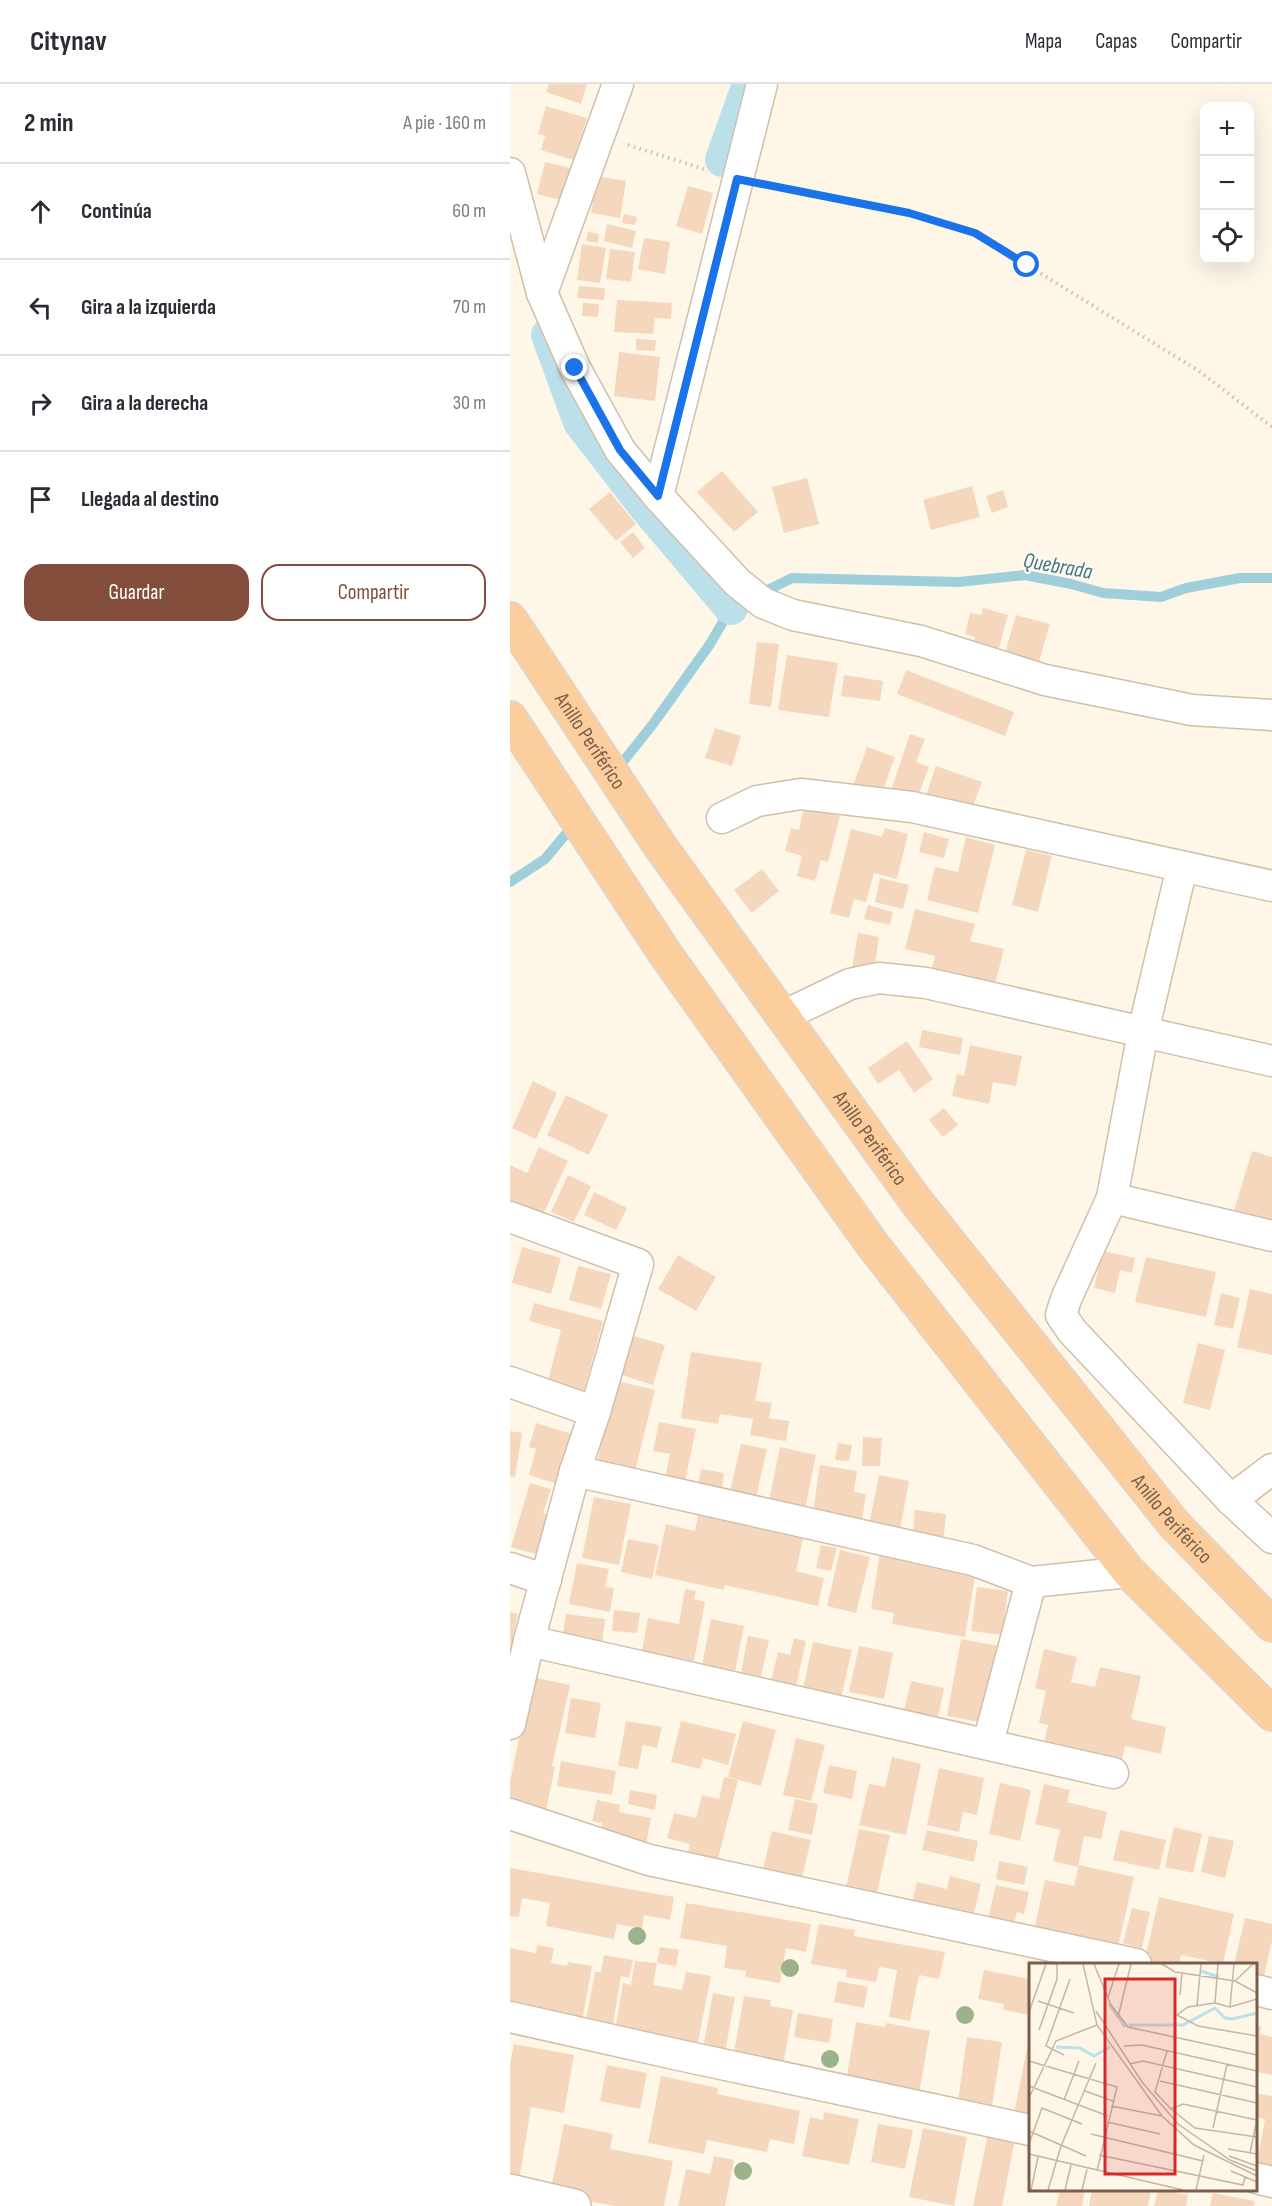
<!DOCTYPE html>
<html lang="es">
<head>
<meta charset="utf-8">
<style>
  :root { --surface:#fff; --page:#f7f7f7; --text:#2b2b33; --muted:#7c7c81; --line:#e1e1e2; --accent:#834d3c }
  body { margin:0; font-family:"Sofia Sans Condensed",sans-serif; background:var(--page); color:var(--text) }
  .controls { position:absolute; right:18px; top:18px; display:grid; overflow:hidden; border-radius:12px; box-shadow:0 6px 24px #0002 }
  .controls button { width:54px; height:54px; display:grid; place-items:center; padding:0; border:0; border-bottom:2px solid var(--line); background:var(--surface); color:var(--text); font:30px sans-serif }
  .stop { position:absolute; width:18px; height:18px; margin:-14px; border:4px solid #1a73e8; border-radius:50%; background:#fff }
  .stop.end { background:#1a73e8; border-color:#fff; box-shadow:0 2px 6px #0008 }
  .list { margin:0; padding:0; list-style:none }
  h2 { display:flex; justify-content:space-between; align-items:center; height:78px; margin:0; padding:0 24px; font-size:26px }
  h2 small { font-size:20px; font-weight:400; color:var(--muted) }
  .list li { display:grid; grid-template-columns:39px 1fr auto; gap:18px; align-items:center; box-sizing:border-box; height:96px; padding:0 24px; border-top:2px solid var(--line) }
  .list b { display:block; font-size:22px; white-space:nowrap }
  .list em { font-size:20px; font-style:normal; color:var(--muted) }
  .actions { display:flex; gap:12px; padding:18px 24px }
  .actions a { flex:1; padding:14px 0; border:2px solid var(--accent); border-radius:18px; text-align:center; font-size:21px; color:var(--accent) }
  .actions .main { background:var(--accent); color:#fff }
  .icon { flex:none; width:33px; height:33px; fill:none; stroke:currentColor; stroke-width:2; stroke-linecap:round; stroke-linejoin:round }
  .map { position:relative; flex:none; width:762px; height:2122px; overflow:hidden }
  header { display:flex; align-items:center; gap:36px; box-sizing:border-box; height:84px; padding:0 30px; background:var(--surface); border-bottom:2px solid var(--line) }
  header strong { font-size:28px }
  nav { display:flex; gap:33px; margin-inline-start:auto; font-size:21px }
  main { display:flex }
  aside { flex:1; background:var(--surface) }
  .map>svg:first-child { display:block }
</style>
</head>
<body>
<header>
<strong>Citynav</strong>
<nav><a>Mapa</a><a>Capas</a><a>Compartir</a></nav>
</header>
<main>
<aside>
<h2>2 min<small>A pie · 160 m</small></h2>
<ul class="list">
<li><svg class="icon" aria-label="ahead" viewBox="0 0 24 24"><path d="M12 20V5M6 11l6-6 6 6"/></svg><div><b>Continúa</b></div><em>60 m</em></li>
<li><svg class="icon" aria-label="left" viewBox="0 0 24 24"><path d="M17 20v-9H6M10 6l-5 5 5 5"/></svg><div><b>Gira a la izquierda</b></div><em>70 m</em></li>
<li><svg class="icon" aria-label="right" viewBox="0 0 24 24"><path d="M7 20v-9h11M14 6l5 5-5 5"/></svg><div><b>Gira a la derecha</b></div><em>30 m</em></li>
<li><svg class="icon" aria-label="arrive" viewBox="0 0 24 24"><path d="M6 21V4h12l-3 4 3 4H6"/></svg><div><b>Llegada al destino</b></div></li>
</ul>
<div class="actions"><a class="main">Guardar</a><a>Compartir</a></div>
</aside>
<div class="map">
<svg width="762" height="2122" viewBox="0 0 762 2122">
  <rect width="100%" height="100%" fill="#fef7e8"/>
  <g fill="none" stroke-linecap="round" stroke-linejoin="round">
    <g stroke="#a0cfdc" stroke-width="10">
      <polyline points="256,507 282,494 449,498 515,491 561,500 593,509 651,513 676,504 730,494 762,494"/>
      <polyline points="112,679 143,640 200,560 221,524 233,518"/>
      <polyline points="0,798 35,775 60,745"/>
    </g>
    <g stroke="#bbe0e9" stroke-width="34">
      <polyline points="212,76 239,0"/>
      <polyline points="38,251 70,338 134,421 221,524"/>
    </g>
  </g>
  <g fill="#f5d7be">
    <polygon points="39,0 77,0 71,20 36,8"/>
    <polygon points="36,22 77,34 63,76 31,66 35,52 28,50"/>
    <polygon points="35,78 61,84 54,117 27,110"/>
    <polygon points="87,92 116,97 110,134 81,129"/>
    <polygon points="178,102 203,109 192,150 166,142"/>
    <polygon points="114,130 127,133 125,141 112,139"/>
    <polygon points="97,140 126,147 122,164 94,157"/>
    <polygon points="78,148 89,150 88,159 76,157"/>
    <polygon points="134,154 160,158 155,190 128,185"/>
    <polygon points="72,160 96,164 90,199 67,196"/>
    <polygon points="100,165 125,168 121,198 96,195"/>
    <polygon points="69,202 95,204 94,216 67,214"/>
    <polygon points="107,216 162,219 161,235 145,234 143,250 104,248"/>
    <polygon points="73,219 89,220 88,233 72,232"/>
    <polygon points="126,255 146,256 145,267 126,266"/>
    <polygon points="109,268 150,273 145,317 104,312"/>
    <polygon points="212,387 248,428 224,448 187,408"/>
    <polygon points="297,394 309,440 274,449 262,403"/>
    <polygon points="462,402 470,433 421,446 413,416"/>
    <polygon points="493,406 498,423 482,429 476,412"/>
    <polygon points="100,408 126,440 106,457 79,425"/>
    <polygon points="123,448 135,464 123,474 110,458"/>
    <polygon points="473,524 498,531 487,571 462,564 465,553 455,550 460,529 471,531"/>
    <polygon points="506,531 540,540 528,581 494,572"/>
    <polygon points="247,558 269,560 261,623 239,620"/>
    <polygon points="277,571 328,579 319,633 268,626"/>
    <polygon points="396,586 504,628 495,652 387,610"/>
    <polygon points="334,591 373,597 370,617 331,612"/>
    <polygon points="205,644 231,652 222,682 195,674"/>
    <polygon points="400,650 415,655 406,678 419,683 406,718 380,709"/>
    <polygon points="357,663 385,673 369,717 341,707"/>
    <polygon points="426,682 472,698 460,730 415,714"/>
    <polygon points="294,723 330,732 318,778 311,776 305,797 287,792 292,772 275,767 281,744 289,746"/>
    <polygon points="375,744 398,750 387,795 364,789 356,818 344,815 339,834 320,829 341,745 372,753"/>
    <polygon points="414,748 439,755 434,774 409,768"/>
    <polygon points="456,753 485,761 468,829 417,816 425,783 448,788"/>
    <polygon points="516,766 542,772 528,828 502,821"/>
    <polygon points="252,785 269,807 242,829 224,806"/>
    <polygon points="370,794 399,801 393,825 365,818"/>
    <polygon points="358,821 383,828 380,841 354,835"/>
    <polygon points="405,825 465,840 460,857 494,865 482,912 420,891 425,872 395,865"/>
    <polygon points="348,849 369,853 363,894 341,891"/>
    <polygon points="412,946 453,954 450,971 409,963"/>
    <polygon points="397,957 423,995 404,1009 389,986 368,1000 358,984"/>
    <polygon points="460,961 512,972 506,1002 483,998 479,1020 442,1012 447,990 454,992"/>
    <polygon points="23,997 47,1009 26,1055 2,1044"/>
    <polygon points="56,1011 98,1031 79,1071 37,1051"/>
    <polygon points="434,1024 448,1041 433,1053 419,1036"/>
    <polygon points="29,1063 58,1077 30,1137 0,1122 0,1081 17,1089"/>
    <polygon points="742,1067 762,1073 762,1141 723,1130"/>
    <polygon points="58,1091 81,1102 64,1138 41,1128"/>
    <polygon points="84,1108 117,1124 106,1146 74,1131"/>
    <polygon points="12,1163 51,1174 41,1210 2,1199"/>
    <polygon points="592,1167 625,1174 622,1189 610,1186 605,1209 584,1204"/>
    <polygon points="168,1171 206,1193 186,1227 148,1205"/>
    <polygon points="636,1173 706,1188 696,1233 625,1218"/>
    <polygon points="68,1182 101,1190 91,1225 59,1216"/>
    <polygon points="740,1205 762,1210 762,1271 727,1263"/>
    <polygon points="711,1209 730,1214 723,1245 704,1241"/>
    <polygon points="24,1219 93,1237 73,1310 37,1301 51,1246 19,1237"/>
    <polygon points="117,1250 155,1261 143,1301 105,1289"/>
    <polygon points="688,1259 715,1266 700,1326 673,1319"/>
    <polygon points="181,1268 252,1279 245,1317 262,1319 259,1334 279,1337 276,1357 240,1351 243,1335 210,1330 208,1340 171,1334"/>
    <polygon points="107,1297 145,1306 124,1391 86,1382"/>
    <polygon points="149,1338 186,1345 175,1398 155,1394 160,1370 143,1367"/>
    <polygon points="26,1339 62,1350 47,1400 19,1391 26,1365 19,1363"/>
    <polygon points="0,1347 12,1349 5,1393 0,1392"/>
    <polygon points="353,1353 372,1354 370,1382 352,1382"/>
    <polygon points="328,1359 342,1361 339,1377 325,1376"/>
    <polygon points="231,1360 257,1365 244,1422 218,1416"/>
    <polygon points="270,1363 306,1371 294,1430 258,1422"/>
    <polygon points="310,1381 347,1387 344,1408 356,1410 351,1443 302,1435"/>
    <polygon points="191,1385 214,1389 211,1410 187,1405"/>
    <polygon points="369,1391 399,1397 388,1457 357,1451"/>
    <polygon points="20,1399 41,1405 33,1429 43,1432 32,1472 1,1463"/>
    <polygon points="84,1413 121,1420 109,1481 72,1474"/>
    <polygon points="405,1426 436,1430 433,1461 402,1457"/>
    <polygon points="188,1431 293,1455 286,1487 314,1494 308,1522 215,1501 214,1506 145,1491 156,1440 185,1447"/>
    <polygon points="118,1455 149,1461 142,1495 111,1488"/>
    <polygon points="311,1461 327,1464 321,1487 306,1484"/>
    <polygon points="330,1466 360,1473 346,1529 317,1522"/>
    <polygon points="370,1469 466,1486 455,1553 382,1540 384,1529 361,1525"/>
    <polygon points="67,1479 99,1485 95,1503 104,1504 100,1528 59,1520"/>
    <polygon points="467,1503 498,1507 492,1551 461,1547"/>
    <polygon points="175,1505 186,1507 184,1515 195,1518 184,1577 132,1567 138,1534 169,1540"/>
    <polygon points="104,1526 130,1529 127,1549 102,1547"/>
    <polygon points="0,1528 8,1530 1,1562 0,1562"/>
    <polygon points="56,1530 95,1535 92,1560 52,1555"/>
    <polygon points="201,1535 234,1542 225,1588 192,1581"/>
    <polygon points="238,1552 259,1556 250,1597 230,1593"/>
    <polygon points="284,1554 296,1557 286,1602 261,1597 268,1568 280,1571"/>
    <polygon points="451,1555 489,1562 475,1639 437,1632"/>
    <polygon points="303,1558 342,1566 331,1614 293,1605"/>
    <polygon points="349,1562 383,1569 374,1615 339,1608"/>
    <polygon points="534,1565 567,1573 561,1598 585,1603 590,1583 631,1592 621,1635 656,1643 651,1670 615,1662 612,1676 534,1658 538,1641 529,1639 536,1607 525,1604"/>
    <polygon points="22,1593 60,1601 42,1682 45,1683 31,1750 0,1743 0,1698"/>
    <polygon points="401,1597 434,1604 428,1634 394,1627"/>
    <polygon points="61,1614 91,1619 85,1654 55,1649"/>
    <polygon points="116,1637 152,1643 147,1664 133,1661 128,1685 108,1682"/>
    <polygon points="171,1637 226,1650 218,1681 193,1674 190,1685 161,1678"/>
    <polygon points="233,1637 266,1646 251,1702 218,1693"/>
    <polygon points="286,1654 315,1661 301,1717 273,1711"/>
    <polygon points="382,1673 411,1680 396,1751 349,1741 359,1700 375,1703"/>
    <polygon points="51,1677 106,1687 102,1711 47,1702"/>
    <polygon points="319,1681 347,1687 342,1715 313,1709"/>
    <polygon points="429,1684 474,1694 467,1731 453,1728 449,1748 417,1741"/>
    <polygon points="214,1693 228,1696 208,1775 178,1768 180,1760 157,1754 164,1729 186,1734 192,1711 209,1715"/>
    <polygon points="490,1699 521,1706 510,1757 479,1750"/>
    <polygon points="534,1700 560,1706 557,1718 597,1728 591,1755 574,1752 568,1783 543,1777 550,1746 525,1740"/>
    <polygon points="120,1706 147,1711 145,1726 118,1720"/>
    <polygon points="285,1715 308,1720 302,1751 278,1746"/>
    <polygon points="87,1716 110,1721 109,1728 141,1734 135,1767 88,1758 92,1739 82,1737"/>
    <polygon points="664,1743 692,1750 683,1789 655,1783"/>
    <polygon points="349,1745 380,1751 365,1818 334,1812"/>
    <polygon points="417,1746 468,1757 464,1778 412,1766"/>
    <polygon points="610,1746 656,1756 649,1786 603,1776"/>
    <polygon points="262,1747 301,1756 292,1794 253,1785"/>
    <polygon points="699,1752 724,1757 715,1794 691,1788"/>
    <polygon points="489,1777 518,1783 514,1801 486,1795"/>
    <polygon points="569,1781 624,1793 607,1867 524,1847 535,1796 564,1802"/>
    <polygon points="0,1784 164,1813 160,1836 134,1831 132,1845 107,1840 104,1855 36,1842 40,1819 12,1814 9,1833 0,1832"/>
    <polygon points="440,1792 471,1800 461,1841 400,1827 407,1798 437,1805"/>
    <polygon points="486,1801 519,1808 514,1830 507,1828 502,1848 476,1842"/>
    <polygon points="649,1813 724,1830 713,1880 671,1871 669,1880 634,1880"/>
    <polygon points="176,1819 301,1840 296,1868 276,1864 270,1899 235,1893 236,1887 214,1884 217,1862 170,1854"/>
    <polygon points="622,1824 640,1828 632,1864 613,1859"/>
    <polygon points="735,1834 762,1840 762,1857 752,1900 746,1898 746,1880 724,1880"/>
    <polygon points="309,1840 345,1846 344,1852 435,1868 429,1895 409,1891 400,1937 379,1933 387,1886 369,1883 366,1898 336,1893 337,1886 301,1880"/>
    <polygon points="27,1861 44,1864 41,1879 57,1882 58,1878 82,1882 72,1938 0,1925 0,1864 26,1869"/>
    <polygon points="150,1863 169,1866 166,1882 147,1879"/>
    <polygon points="94,1871 123,1876 119,1894 111,1892 102,1946 75,1941 85,1888 91,1888"/>
    <polygon points="125,1877 147,1879 143,1901 172,1906 176,1888 201,1892 187,1963 134,1954 135,1946 106,1941 113,1899 121,1901"/>
    <polygon points="474,1886 520,1895 520,1931 493,1926 494,1920 468,1915"/>
    <polygon points="328,1897 358,1903 354,1924 324,1918"/>
    <polygon points="203,1909 225,1913 215,1969 193,1965"/>
    <polygon points="234,1912 261,1916 260,1922 283,1926 273,1982 223,1974"/>
    <polygon points="288,1929 323,1935 319,1959 284,1953"/>
    <polygon points="346,1938 375,1943 376,1939 420,1947 409,2010 336,1997"/>
    <polygon points="746,1942 751,1943 750,1950 762,1953 762,1991 746,1988"/>
    <polygon points="457,1953 492,1958 481,2029 447,2024"/>
    <polygon points="519,1954 520,1955 520,2038 503,2035"/>
    <polygon points="4,1960 64,1971 54,2029 21,2023 9,2097 0,2095 0,1980"/>
    <polygon points="97,1981 137,1989 130,2025 90,2017"/>
    <polygon points="151,1992 208,2004 207,2010 290,2027 284,2060 260,2055 257,2068 197,2056 194,2070 138,2059"/>
    <polygon points="746,2009 762,2012 762,2089 746,2085 755,2035 746,2033"/>
    <polygon points="314,2028 349,2035 339,2081 292,2072 300,2033 313,2036"/>
    <polygon points="54,2040 103,2050 100,2065 163,2077 154,2122 105,2122 40,2110"/>
    <polygon points="368,2040 403,2046 395,2085 361,2078"/>
    <polygon points="413,2044 457,2053 444,2122 399,2113"/>
    <polygon points="478,2050 505,2055 492,2122 463,2122"/>
    <polygon points="204,2072 224,2076 215,2122 168,2122 176,2085 200,2090"/>
    <polygon points="550,2106 575,2106 572,2122 546,2122"/>
    <polygon points="582,2106 641,2106 638,2122 579,2122"/>
    <polygon points="648,2106 678,2111 676,2122 644,2122"/>
    <polygon points="703,2109 745,2117 744,2122 700,2122"/>
  </g>
  <g fill="none" stroke-linecap="round" stroke-linejoin="round">
    <defs>
      <g id="minor">
        <polyline points="0,89 32,209 65,284 110,366 148,412 227,498 253,519 283,531 411,557 535,596 682,626 762,631"/>
        <polyline points="32,209 108,0"/>
        <polyline points="148,412 252,0"/>
        <polyline points="212,734 247,717 291,710 402,723 762,802"/>
        <polyline points="672,783 633,948 602,1114 556,1215 551,1231 562,1247 721,1416 762,1454"/>
        <polyline points="273,932 340,900 369,894 416,899 762,977"/>
        <polyline points="602,1114 762,1152"/>
        <polyline points="0,1133 128,1180 85,1328 65,1387 19,1557 0,1640"/>
        <polyline points="0,1298 85,1328"/>
        <polyline points="65,1387 463,1476 521,1498 619,1488"/>
        <polyline points="721,1416 762,1385"/>
        <polyline points="0,1484 36,1496"/>
        <polyline points="19,1557 603,1689"/>
        <polyline points="478,1659 521,1498"/>
        <polyline points="0,1730 139,1776 626,1880"/>
        <polyline points="746,1906 762,1910"/>
        <polyline points="0,1933 169,1971 520,2046"/>
        <polyline points="746,2094 762,2098"/>
      </g>
      <polyline id="tertiary" points="0,2107 64,2122"/>
      <g id="trunk">
        <path id="s1" d="M0,535L150,762L406,1117L664,1440L762,1541"/>
        <polyline points="0,634 156,871 362,1160 619,1488 762,1630"/>
      </g>
    </defs>
    <use href="#minor" stroke="#d1bfac" stroke-width="33"/>
    <use href="#tertiary" stroke="#d1bfac" stroke-width="36"/>
    <use href="#trunk" stroke="#dcd5d0" stroke-width="36"/>
    <g stroke="#dbbaa0" stroke-width="4" stroke-dasharray="1.5 4.5" stroke-linecap="butt">
      <polyline points="118,61 197,86"/>
      <polyline points="260,101 399,129 465,149 689,287 762,343"/>
    </g>
    <use href="#minor" stroke="#fff" stroke-width="30"/>
    <use href="#tertiary" stroke="#fff" stroke-width="33"/>
    <use href="#trunk" stroke="#fdce9d" stroke-width="33"/>
  </g>
  <g fill="#9cb28a">
    <circle cx="127" cy="1852" r="9"/>
    <circle cx="280" cy="1884" r="9"/>
    <circle cx="455" cy="1931" r="9"/>
    <circle cx="320" cy="1975" r="9"/>
    <circle cx="233" cy="2087" r="9"/>
  </g>
  <g fill="none" stroke-linecap="round" stroke-linejoin="round">
    <polyline stroke="#1a73e8" stroke-width="8" points="65,284 110,366 148,412 227,95 399,129 465,149 517,181"/>
  </g>
  <g text-anchor="middle" stroke-width="4.5" stroke-linejoin="round" paint-order="stroke">
    <g font-size="21" fill="#7a5e4a" stroke="#fffaf0">
      <text dy="7" stroke="none"><textPath href="#s1" startOffset="146">Anillo Periférico</textPath></text>
      <text dy="7" stroke="none"><textPath href="#s1" startOffset="632">Anillo Periférico</textPath></text>
      <text dy="7" stroke="none"><textPath href="#s1" startOffset="1118">Anillo Periférico</textPath></text>
    </g>
    <g font-size="22" font-style="italic" fill="#3f7787" stroke="#fffaf0">
      <text transform="translate(548 481) rotate(10)" y="8">Quebrada</text>
    </g>
  </g>
  <g transform="translate(519 1879)">
    <rect width="228" height="228" fill="#fef7e8"/>
    <path fill="none" stroke="#bbe0e9" stroke-width="3" d="M172,8L190,14M80,41L96,64M100,62H154L186,45L196,55L203,56L228,50M27,84L51,85L65,93L81,84"/>
    <path fill="none" stroke="#c5b5a4" stroke-width="1.5" d="M54,1L68,62L133,153L165,182L228,213M65,1L82,42L99,64L228,92M133,1L146,9L206,18L228,30M206,18L224,1M151,32L153,10M79,34L90,1M228,36L201,44L186,40L159,44L148,52L169,63L228,73M9,38L45,50M186,40L189,1M168,42L172,1M201,44L205,1M67,48L113,119L149,161L201,197L228,208M0,49L17,1M89,54L102,1M10,67L28,16V1M95,83L113,82L228,108M138,88L126,129L142,146L166,165L228,174M35,92L17,83L41,16M0,98L88,124L68,208M101,101L114,98L228,124M131,118L228,140M0,123L79,153M56,128L84,138M0,135L27,78L68,62M35,137L50,98M82,143L133,153M142,146L154,141L228,157M78,159L131,171M184,165L198,101M0,168L57,193M62,171L174,198M0,181L13,145L53,161M199,186L228,191M221,190L228,156M0,191L154,227M70,192L214,222L216,214M200,193L228,203M202,208L228,219M2,227L9,194M19,227L32,183L67,100M36,227L42,202M53,227L58,206M167,227L175,192"/>
    <path fill="#d62828" fill-opacity="0.15" stroke="#d62828" stroke-width="3" d="M76,16H146V211H76Z"/>
    <rect width="228" height="228" fill="none" stroke="#7a5e4a" stroke-width="3"/>
  </g>
</svg>
<div class="controls">
<button>+</button>
<button>−</button>
<button><svg class="icon" aria-label="locate" viewBox="0 0 24 24"><circle cx="12" cy="12" r="6"/><path d="M12 2v4M12 18v4M2 12h4M18 12h4"/></svg></button>
</div>
<div class="stop" style="left:517px;top:181px"></div>
<div class="stop end" style="left:65px;top:284px"></div>
</div>
</main>
</body>
</html>
